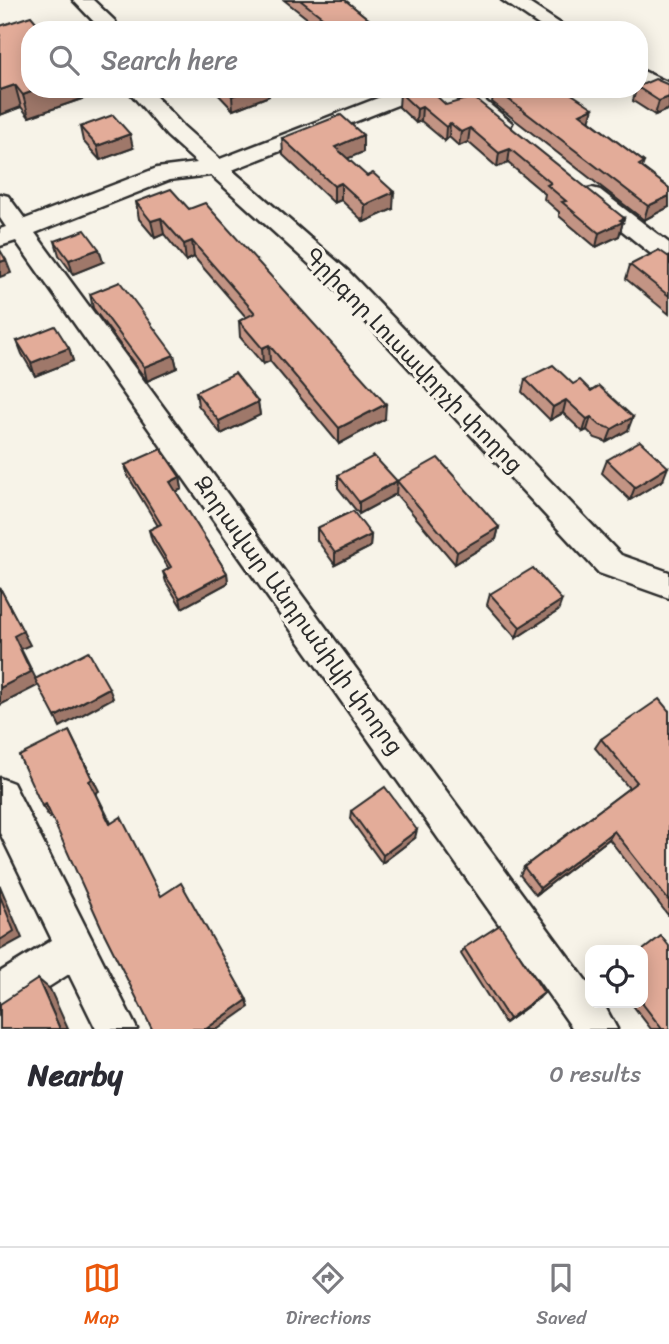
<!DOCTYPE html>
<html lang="en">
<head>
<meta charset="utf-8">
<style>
  :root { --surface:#fff; --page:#f2f2f3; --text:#2b2b33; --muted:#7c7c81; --line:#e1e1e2; --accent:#ea580c }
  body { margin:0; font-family:Sriracha,"Noto Sans Armenian",sans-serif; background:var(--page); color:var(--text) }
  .controls { position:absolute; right:21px; bottom:21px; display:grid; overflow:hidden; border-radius:14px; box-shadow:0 4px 18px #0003 }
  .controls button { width:63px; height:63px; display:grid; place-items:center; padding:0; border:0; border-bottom:2px solid var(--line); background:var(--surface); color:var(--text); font:35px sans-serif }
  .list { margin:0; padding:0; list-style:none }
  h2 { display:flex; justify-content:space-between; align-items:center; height:91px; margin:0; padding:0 28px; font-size:30px }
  h2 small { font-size:23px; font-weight:400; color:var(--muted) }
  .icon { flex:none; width:38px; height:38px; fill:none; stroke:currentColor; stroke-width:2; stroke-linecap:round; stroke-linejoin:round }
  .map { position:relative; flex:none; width:669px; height:1029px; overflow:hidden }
  .search { position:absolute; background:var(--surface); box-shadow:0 4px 18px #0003; left:21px; right:21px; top:21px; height:77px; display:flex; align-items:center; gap:18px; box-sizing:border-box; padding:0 24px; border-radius:28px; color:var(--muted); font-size:26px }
  .sheet { height:217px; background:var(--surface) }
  nav { display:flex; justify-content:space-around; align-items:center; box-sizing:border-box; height:98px; border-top:2px solid var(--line); background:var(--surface); font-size:19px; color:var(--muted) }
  nav a { display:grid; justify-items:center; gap:4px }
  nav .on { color:var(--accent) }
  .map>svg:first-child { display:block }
</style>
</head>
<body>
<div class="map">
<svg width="669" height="1029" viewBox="0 0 669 1029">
  <rect width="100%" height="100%" fill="#f7f3e8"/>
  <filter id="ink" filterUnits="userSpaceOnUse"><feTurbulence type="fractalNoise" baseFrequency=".0143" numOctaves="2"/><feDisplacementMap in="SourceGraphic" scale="14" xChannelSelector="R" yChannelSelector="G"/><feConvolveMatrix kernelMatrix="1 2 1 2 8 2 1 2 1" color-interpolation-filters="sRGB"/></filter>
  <g filter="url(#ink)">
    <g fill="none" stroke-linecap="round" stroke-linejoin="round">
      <defs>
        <g id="street">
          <polygon points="73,0 93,0 115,21 118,30 98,30 98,26"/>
          <polygon points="502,0 524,0 570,30 546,30"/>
          <polygon points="639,69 669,83 669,98 639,84"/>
          <polygon points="127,89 149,89 183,126 220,159 401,89 431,89 428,93 232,170 348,271 621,555 669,572 669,598 599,573 330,283 211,175 169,180 35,233 590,986 590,1003 603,1003 617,1029 573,1029 16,241 0,246 0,229 6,227 0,218 0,194 8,196 25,219 157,168 197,163 167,136"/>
          <polygon points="448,89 471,89 512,123 509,128 493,128"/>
          <polygon points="592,188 600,190 669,243 669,263 660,261 584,200 580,195 584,190"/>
          <polygon points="0,778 13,783 137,1029 96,1029 69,974 14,1009 0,1015 0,972 52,940 0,833"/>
        </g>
      </defs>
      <use href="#street" stroke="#2b2b2b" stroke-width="5"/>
      <use href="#street" fill="#f7f3e8" fill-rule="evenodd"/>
    </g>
    <g fill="#c39484" stroke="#2b2b2b" stroke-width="2">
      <polygon points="284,0 345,0 382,30 322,30"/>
      <polygon points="0,26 30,89 111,89 29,117 21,107 0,115"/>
      <polygon points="669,85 669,109 655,115 633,101 636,89 639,89 639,86"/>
      <polygon points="213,89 269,89 269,96 233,110"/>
      <polygon points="494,89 564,89 590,121 644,162 642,168 669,188 669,207 644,220 492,102"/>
      <polygon points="400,93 446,105 624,218 619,236 596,247 559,216 559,212 544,199 545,194 508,163 497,167 468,142 459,146 449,137 445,141 421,121 416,123 399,107"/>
      <polygon points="80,127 133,148 100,160 83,141"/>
      <polygon points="363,135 363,152 347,158 393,209 364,222 341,200 334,203 283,155 282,138"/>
      <polygon points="136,202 189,209 385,419 339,444 270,361 263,364 240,337 239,321 246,317 194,257 186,261 164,234 155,238 139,219"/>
      <polygon points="55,241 103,262 73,274 59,255"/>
      <polygon points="669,257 669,314 626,279 630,265"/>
      <polygon points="90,294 174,355 177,368 147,381 93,308"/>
      <polygon points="17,341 69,348 73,361 35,376 22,354"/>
      <polygon points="525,379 573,384 628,430 607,442 595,438 587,430 583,432 563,413 550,420 522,392"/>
      <polygon points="196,392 258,402 260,415 221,434 198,405"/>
      <polygon points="607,460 663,480 630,500 602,473"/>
      <polygon points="125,465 180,477 182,489 176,492 227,573 228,583 182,608 166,582 163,572 169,569 152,541 149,530 158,526 128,476"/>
      <polygon points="338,475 397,481 499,527 496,539 455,564 396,494 359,514 338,488"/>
      <polygon points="317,528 371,535 370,547 335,565 317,540"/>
      <polygon points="490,594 558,611 516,638 487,605"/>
      <polygon points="669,711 669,915 668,915 609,839 536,895 520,875 524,867 629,788 595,748 601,739"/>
      <polygon points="351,811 415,838 382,863 350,819"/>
      <polygon points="464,948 539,998 505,1023 461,954"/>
      <polygon points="631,1003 643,1003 669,1029 651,1029"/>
    </g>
    <g fill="#9f786b" stroke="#2b2b2b" stroke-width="2">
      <polygon points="15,85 21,107 0,115 0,90"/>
      <polygon points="39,89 111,89 29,117 23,95"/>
      <polygon points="249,89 269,89 269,96 233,110 232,96"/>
      <polygon points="386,89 398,89 386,92"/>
      <polygon points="669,97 669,109 655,115 659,101"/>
      <polygon points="422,107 421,121 416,123 417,109"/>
      <polygon points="593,108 589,122 580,114"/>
      <polygon points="450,123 449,137 445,141 446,127"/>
      <polygon points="470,128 468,142 459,146 461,132"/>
      <polygon points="130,134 133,148 100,160 97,146"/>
      <polygon points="363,135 363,152 335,164 335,147"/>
      <polygon points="510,149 508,163 497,167 499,153"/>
      <polygon points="341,183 341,200 334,203 334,186"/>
      <polygon points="394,192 393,209 364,222 365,205"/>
      <polygon points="669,196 669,207 644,220 648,206"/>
      <polygon points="161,218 164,234 155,238 151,221"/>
      <polygon points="624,218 619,236 596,247 599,233"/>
      <polygon points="192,241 194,257 186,261 184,244"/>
      <polygon points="99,249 103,262 73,274 69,260"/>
      <polygon points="6,260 11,273 0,277 0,262"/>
      <polygon points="269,345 270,361 263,364 262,348"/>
      <polygon points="69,348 73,361 35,376 31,363"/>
      <polygon points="174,355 177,368 147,381 144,367"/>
      <polygon points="566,400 563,413 550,420 553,407"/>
      <polygon points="258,402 260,415 221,434 219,421"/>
      <polygon points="386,404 385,419 339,444 339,428"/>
      <polygon points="591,417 587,430 583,432 587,419"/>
      <polygon points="633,417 628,430 607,442 612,429"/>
      <polygon points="668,467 663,480 630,500 635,487"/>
      <polygon points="180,477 182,489 173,493 170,482"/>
      <polygon points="397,481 396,494 359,514 359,502"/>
      <polygon points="499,527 496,539 455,564 457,552"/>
      <polygon points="371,535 370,547 335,565 335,553"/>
      <polygon points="227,573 228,583 182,608 180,598"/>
      <polygon points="0,588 30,645 21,649 39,685 0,705 0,688 14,636"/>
      <polygon points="562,600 558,611 516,638 520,627"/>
      <polygon points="109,688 113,698 60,727 55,717"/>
      <polygon points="69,731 99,791 96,793 117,835 89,781"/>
      <polygon points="46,804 54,816 50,818 42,806"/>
      <polygon points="417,830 415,838 382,863 383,855"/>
      <polygon points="614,831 609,839 536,895 540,888"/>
      <polygon points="0,886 22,938 0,950"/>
      <polygon points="38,979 50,989 68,1029 60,1029"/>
      <polygon points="544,993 539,998 505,1023 509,1019"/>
      <polygon points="247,1000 249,1007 218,1029 206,1029"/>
    </g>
    <g fill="#e3ac99" stroke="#2b2b2b" stroke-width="2">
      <polygon points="300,0 345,0 382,30 339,30"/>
      <polygon points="31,16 43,30 30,30 30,89 39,89 23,95 15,85 0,90 0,26"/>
      <polygon points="197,23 204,30 178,30"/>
      <polygon points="655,79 669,85 669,97 659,101 639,88 639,86"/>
      <polygon points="225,89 249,89 232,96"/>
      <polygon points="411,89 429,89 446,105 473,97 624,218 620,220 623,222 599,233 562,202 566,201 547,185 551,183 510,149 499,153 470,128 461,132 450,123 446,127 422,107 417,109 400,93"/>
      <polygon points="495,89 564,89 593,108 580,114 644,162 639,165 669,188 669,196 648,206"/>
      <polygon points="113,115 130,134 97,146 80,127"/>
      <polygon points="341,115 363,135 335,147 367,176 373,173 394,192 365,205 341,183 334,186 282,138"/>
      <polygon points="171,189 189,209 205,203 386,404 339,428 269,345 262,348 239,321 255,313 192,241 184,244 161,218 151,221 136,202"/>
      <polygon points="85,230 99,249 69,260 55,241"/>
      <polygon points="0,250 6,260 0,262"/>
      <polygon points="659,250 669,257 669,296 630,265"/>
      <polygon points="120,282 174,355 144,367 90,294"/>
      <polygon points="55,326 69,348 31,363 17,341"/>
      <polygon points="553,365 573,384 580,380 591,391 599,386 633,417 612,429 600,425 591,417 587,419 566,400 553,407 525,379"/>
      <polygon points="235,373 258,402 219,421 196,392"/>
      <polygon points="640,441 668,467 635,487 607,460"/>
      <polygon points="161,449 180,477 170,482 227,573 180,598 163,572 171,567 149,530 161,524 125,465"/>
      <polygon points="374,456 397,481 359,502 338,475"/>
      <polygon points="438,458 499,527 457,552 397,481"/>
      <polygon points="353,511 371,535 335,553 317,528"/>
      <polygon points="533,568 562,600 520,627 490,594"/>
      <polygon points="0,588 23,631 14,636 31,672 0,688"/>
      <polygon points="88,651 109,688 55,717 35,679"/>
      <polygon points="659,699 669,711 669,901 614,831 540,888 524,867 637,782 601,739"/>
      <polygon points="69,731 92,779 89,781 110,824 121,817 161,896 181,883 247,1000 206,1029 152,1029 104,933 46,804 42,806 19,756"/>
      <polygon points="385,787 417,830 383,855 351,811"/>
      <polygon points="0,896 14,931 0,940"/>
      <polygon points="500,925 544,993 509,1019 464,948"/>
      <polygon points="661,936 669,946 669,1029 662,1029 642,1003 643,1003 643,950"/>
      <polygon points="38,979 60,1029 0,1029 0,1004"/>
    </g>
  </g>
  <g text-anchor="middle" stroke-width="7" stroke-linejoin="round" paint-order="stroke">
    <g font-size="23" fill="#2b2b2b" stroke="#f7f3e8">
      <text transform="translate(414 360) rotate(46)" y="8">Գրիգոր Լուսավորչի փողոց</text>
      <text transform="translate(299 615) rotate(54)" y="8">Զորավար Անդրանիկի փողոց</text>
    </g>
  </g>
</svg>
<div class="controls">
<button><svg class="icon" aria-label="locate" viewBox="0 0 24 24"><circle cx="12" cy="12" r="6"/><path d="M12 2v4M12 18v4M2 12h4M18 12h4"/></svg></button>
</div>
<div class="search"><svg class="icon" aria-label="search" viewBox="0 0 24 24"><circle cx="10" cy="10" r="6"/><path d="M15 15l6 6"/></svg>Search here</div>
</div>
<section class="sheet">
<h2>Nearby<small>0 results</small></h2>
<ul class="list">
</ul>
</section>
<nav>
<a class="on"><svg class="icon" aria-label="map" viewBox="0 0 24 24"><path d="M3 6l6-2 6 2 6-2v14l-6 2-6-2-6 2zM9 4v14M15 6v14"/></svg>Map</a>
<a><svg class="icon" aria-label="directions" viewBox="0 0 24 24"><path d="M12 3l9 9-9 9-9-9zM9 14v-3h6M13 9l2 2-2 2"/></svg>Directions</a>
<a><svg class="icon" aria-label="saved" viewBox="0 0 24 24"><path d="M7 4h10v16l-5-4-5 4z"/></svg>Saved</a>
</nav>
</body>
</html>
